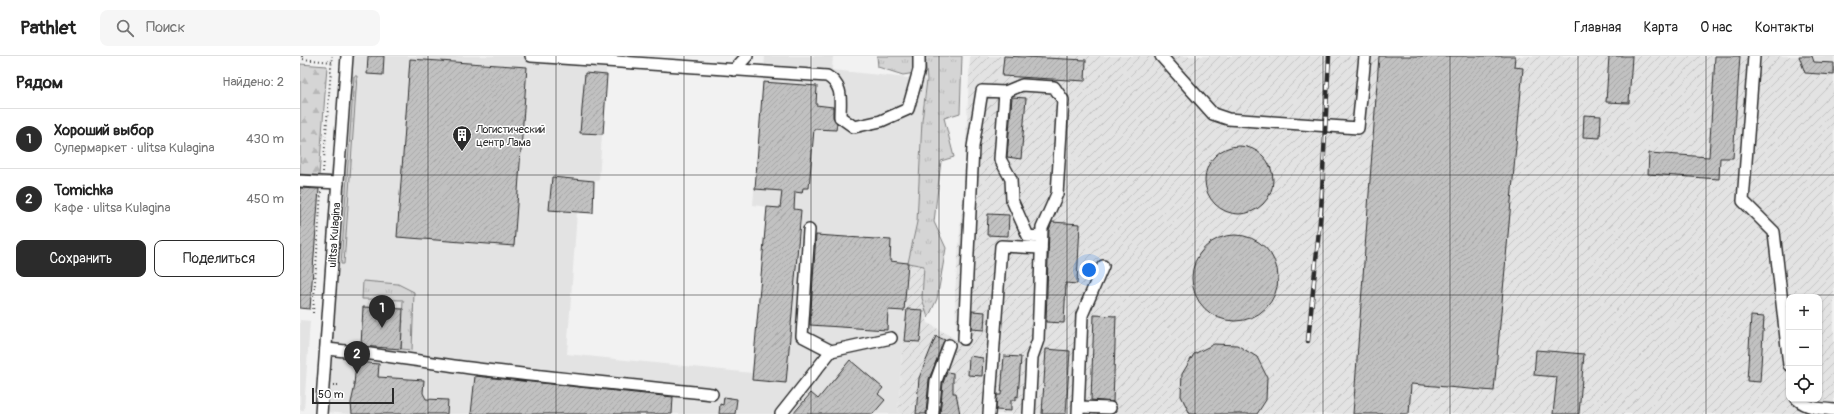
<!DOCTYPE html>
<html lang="ru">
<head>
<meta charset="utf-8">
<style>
  :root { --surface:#fff; --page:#f6f6f6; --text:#222; --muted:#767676; --line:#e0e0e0; --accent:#2b2b2b }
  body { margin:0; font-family:Pangolin,sans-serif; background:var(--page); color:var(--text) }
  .controls { position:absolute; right:12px; bottom:12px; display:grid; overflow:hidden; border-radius:8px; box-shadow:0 1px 3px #0004 }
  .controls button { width:36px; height:36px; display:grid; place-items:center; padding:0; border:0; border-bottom:1px solid var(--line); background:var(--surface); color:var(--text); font:20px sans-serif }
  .scale { position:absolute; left:12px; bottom:10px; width:82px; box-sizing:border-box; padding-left:4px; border:2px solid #2b2b2b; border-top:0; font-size:11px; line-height:14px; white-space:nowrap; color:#2b2b2b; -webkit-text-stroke:3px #fff; paint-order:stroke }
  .you { position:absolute; left:789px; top:214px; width:14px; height:14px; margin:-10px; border:3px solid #fff; border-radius:50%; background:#1a73e8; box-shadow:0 0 0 6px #1a73e833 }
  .badge { display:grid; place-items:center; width:26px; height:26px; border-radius:50%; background:var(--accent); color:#fff; font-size:13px; font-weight:700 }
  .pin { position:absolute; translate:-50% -33px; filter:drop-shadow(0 1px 2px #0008) }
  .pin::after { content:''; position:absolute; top:21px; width:14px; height:12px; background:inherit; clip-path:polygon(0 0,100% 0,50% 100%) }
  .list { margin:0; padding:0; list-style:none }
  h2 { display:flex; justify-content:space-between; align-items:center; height:52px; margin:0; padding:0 16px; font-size:17px }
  h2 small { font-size:13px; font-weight:400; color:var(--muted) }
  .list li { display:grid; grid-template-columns:26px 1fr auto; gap:12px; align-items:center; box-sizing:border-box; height:60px; padding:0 16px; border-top:1px solid var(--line) }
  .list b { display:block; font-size:15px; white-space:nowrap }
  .list p { margin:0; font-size:13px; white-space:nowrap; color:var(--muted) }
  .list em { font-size:13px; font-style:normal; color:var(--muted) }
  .actions { display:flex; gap:8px; padding:12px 16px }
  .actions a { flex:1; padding:9px 0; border:1px solid var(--accent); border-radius:8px; text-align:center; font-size:14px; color:var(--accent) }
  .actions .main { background:var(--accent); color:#fff }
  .icon { flex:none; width:22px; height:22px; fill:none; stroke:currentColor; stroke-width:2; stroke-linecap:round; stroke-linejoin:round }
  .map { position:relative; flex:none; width:1534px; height:358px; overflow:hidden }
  header { display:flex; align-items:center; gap:24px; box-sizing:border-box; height:56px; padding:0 20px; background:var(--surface); border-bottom:1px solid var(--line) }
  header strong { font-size:19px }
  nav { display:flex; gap:22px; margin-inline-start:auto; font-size:14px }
  .search { width:280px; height:36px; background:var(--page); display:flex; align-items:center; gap:10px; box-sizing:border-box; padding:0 14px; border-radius:8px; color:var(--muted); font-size:15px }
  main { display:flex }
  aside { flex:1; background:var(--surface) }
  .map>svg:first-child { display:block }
</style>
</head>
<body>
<header>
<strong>Pathlet</strong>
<div class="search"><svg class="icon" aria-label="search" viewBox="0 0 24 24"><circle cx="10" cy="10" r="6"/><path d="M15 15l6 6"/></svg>Поиск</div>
<nav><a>Главная</a><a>Карта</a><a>О нас</a><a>Контакты</a></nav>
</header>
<main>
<aside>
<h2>Рядом<small>Найдено: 2</small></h2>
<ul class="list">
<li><span class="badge">1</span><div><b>Хороший выбор</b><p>Супермаркет · ulitsa Kulagina</p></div><em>430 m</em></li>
<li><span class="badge">2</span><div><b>Tomichka</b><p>Кафе · ulitsa Kulagina</p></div><em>450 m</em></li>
</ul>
<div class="actions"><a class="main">Сохранить</a><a>Поделиться</a></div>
</aside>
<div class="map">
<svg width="1534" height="358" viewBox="0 0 1534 358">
  <defs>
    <pattern id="industrial-furrows" width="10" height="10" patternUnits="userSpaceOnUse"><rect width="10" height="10" fill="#e3e3e3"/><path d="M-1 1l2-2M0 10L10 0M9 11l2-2" fill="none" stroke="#c3c3c3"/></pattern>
    <pattern id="grass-tufts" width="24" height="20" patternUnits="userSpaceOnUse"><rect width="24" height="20" fill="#d5d5d5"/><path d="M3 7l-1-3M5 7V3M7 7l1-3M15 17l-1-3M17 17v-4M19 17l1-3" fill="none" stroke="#b7b7b7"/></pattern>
    <pattern id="forest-firs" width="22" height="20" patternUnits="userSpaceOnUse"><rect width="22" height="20" fill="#d5d5d5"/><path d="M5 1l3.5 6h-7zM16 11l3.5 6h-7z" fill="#b7b7b7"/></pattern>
    <pattern id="building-hatch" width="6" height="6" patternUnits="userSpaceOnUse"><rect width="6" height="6" fill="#c1c1c1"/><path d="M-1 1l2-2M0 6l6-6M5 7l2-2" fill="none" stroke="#a6a6a6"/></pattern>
  </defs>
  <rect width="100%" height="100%" fill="#f2f2f2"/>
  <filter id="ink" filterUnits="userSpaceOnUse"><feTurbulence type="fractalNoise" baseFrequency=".025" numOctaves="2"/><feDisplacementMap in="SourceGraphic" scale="8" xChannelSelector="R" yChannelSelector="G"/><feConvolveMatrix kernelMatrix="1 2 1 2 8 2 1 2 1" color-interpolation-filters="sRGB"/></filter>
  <g filter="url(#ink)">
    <g fill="#e3e3e3">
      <polygon points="50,0 307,0 299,125 294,125 293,157 277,156 267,298 452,317 467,151 453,149 465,0 533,0 532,14 627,24 622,65 617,166 608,207 598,358 49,358 25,356"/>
      <polygon points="1499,0 1534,0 1534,19 1505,17"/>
      <polygon points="0,264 10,265 4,354 0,354"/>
    </g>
    <path fill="url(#industrial-furrows)" fill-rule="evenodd" d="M670,0H1499L1505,17L1534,19V358H598L608,207L624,210L622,242L628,267L657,284L655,237L664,128ZM1489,241H1519V343H1489Z"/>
    <g fill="url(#grass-tufts)" stroke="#808080">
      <polygon points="577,0 616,0 615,17 603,19 578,11"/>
      <polygon points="625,0 662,0 660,57 644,62 654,101 641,105 634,166 646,192 637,243 628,262 622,242 624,210 608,207 617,166 622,65 627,24"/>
      <polygon points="54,20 57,20 44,208 41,208"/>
      <polygon points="63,225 98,228 114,236 112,294 101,293 103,244 62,243"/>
    </g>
    <polygon fill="url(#forest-firs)" stroke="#808080" points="0,8 27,10 19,120 0,118"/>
    <g fill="url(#building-hatch)" stroke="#2b2b2b">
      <polygon points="68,0 84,0 83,19 67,18"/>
      <polygon points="704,0 786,4 785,25 702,20"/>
      <polygon points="1079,0 1215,0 1214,11 1223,12 1194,335 1111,328 1109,358 1053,358"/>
      <polygon points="1309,0 1332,0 1329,47 1306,46"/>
      <polygon points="1415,0 1440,0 1433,102 1420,102 1419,123 1348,118 1349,97 1409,101"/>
      <polygon points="1499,0 1512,0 1514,6 1534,7 1534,19 1505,17"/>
      <polygon points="110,3 227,11 214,190 97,181"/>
      <polygon points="285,17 307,19 303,78 280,77"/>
      <polygon points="463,26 517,30 516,49 533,51 533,61 537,67 536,74 514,73 509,132 503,132 502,137 495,136 494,153 501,154 486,327 452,324 467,151 480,152 482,135 455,133"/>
      <polygon points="712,41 726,42 721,103 707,101"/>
      <polygon points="1284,59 1301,60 1300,82 1283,81"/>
      <circle cx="939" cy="124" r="34"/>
      <polygon points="252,121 294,125 293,157 249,154"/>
      <polygon points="0,132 19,133 10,253 0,252"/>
      <polygon points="688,158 709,159 708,180 687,179"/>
      <polygon points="752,166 780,168 777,228 766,227 764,267 746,266 749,174"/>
      <circle cx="935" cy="222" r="43"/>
      <polygon points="516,179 591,184 590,205 608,207 604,255 588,254 587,274 510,269"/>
      <polygon points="63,251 103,253 101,293 61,290"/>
      <polygon points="607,253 623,254 620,286 604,285"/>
      <polygon points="672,255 685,256 684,274 671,273"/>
      <polygon points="794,259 816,260 813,346 791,344"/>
      <polygon points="1451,260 1464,261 1460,326 1447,325"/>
      <polygon points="636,280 645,284 629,323 626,358 616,358 619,322"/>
      <polygon points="914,288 937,289 957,301 967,321 966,344 957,358 890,358 881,340 882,318 894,298"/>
      <polygon points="746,293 770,295 766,358 742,358"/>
      <polygon points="1236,294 1284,298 1279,358 1253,358 1257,321 1234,319"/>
      <polygon points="669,300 683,302 682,320 668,319"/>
      <polygon points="704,300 721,301 718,341 716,340 716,344 711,344 711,355 696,354 697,339 701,339"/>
      <polygon points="550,304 583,332 578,338 585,344 573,358 493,358 511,337 518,343"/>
      <polygon points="56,306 79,308 78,321 124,324 123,337 126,343 148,344 147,358 52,358 51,347 55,329 54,329"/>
      <polygon points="647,316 653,317 653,337 656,337 660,358 640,358 643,327"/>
      <polygon points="175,320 373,341 372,358 171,358"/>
      <polygon points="424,341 437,343 435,358 419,358 420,348 423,349"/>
    </g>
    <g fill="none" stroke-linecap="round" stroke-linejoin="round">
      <defs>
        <g id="minor">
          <path d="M231,0L527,20C544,30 540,44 540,61L554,71L581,65L608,53L619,14V0"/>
          <polyline points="861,0 913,58 928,63 1058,72 1065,0"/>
          <polyline points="1454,0 1443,145 1474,176 1489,309"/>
          <polyline points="434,14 447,0"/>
          <polyline points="705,36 700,103 711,123 712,144 728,180 741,181"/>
          <polyline points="0,125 38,127"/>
          <polyline points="509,174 502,280 531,295"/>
          <polyline points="664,283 673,91 682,35 705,36 722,29 754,31 763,44 757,138 742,172 738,284 732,301 729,358"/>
          <path d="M26,293C74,297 122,306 170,312C251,322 331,329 412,338"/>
          <path d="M1497,343C1507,352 1521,353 1534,354"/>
          <polyline points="779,351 810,352"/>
          <polyline points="21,358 47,0"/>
          <polyline points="481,358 531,295 591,282"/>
          <polyline points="633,358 636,325 649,289"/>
          <polyline points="689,358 701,190 741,192"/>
          <polyline points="778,358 782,259 803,210"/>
        </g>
      </defs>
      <use href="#minor" stroke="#2b2b2b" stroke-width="14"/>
      <g stroke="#2b2b2b" stroke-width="2" stroke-dasharray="1 3" stroke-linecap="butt">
        <polyline points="2,0 2,3 32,6"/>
        <polyline points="23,116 32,0"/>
        <polyline points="13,257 21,136"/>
        <polyline points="33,329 41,329"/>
      </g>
      <use href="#minor" stroke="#fff" stroke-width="11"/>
      <defs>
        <polyline id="rail" points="1008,285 1021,154 1029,0"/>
      </defs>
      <use href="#rail" stroke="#2b2b2b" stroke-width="4.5"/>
      <use href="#rail" stroke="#fff" stroke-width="3" stroke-dasharray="9" stroke-linecap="butt"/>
    </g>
  </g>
  <path fill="none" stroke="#2b2b2b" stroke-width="1" stroke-opacity="0.55" d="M128,0V358M256,0V358M384,0V358M511,0V358M639,0V358M767,0V358M895,0V358M1023,0V358M1150,0V358M1278,0V358M1406,0V358M0,119H1534M0,239H1534"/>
  <defs>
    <symbol id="building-pin" viewBox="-11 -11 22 30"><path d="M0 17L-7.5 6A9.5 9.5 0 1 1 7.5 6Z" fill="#2b2b2b" stroke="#fff"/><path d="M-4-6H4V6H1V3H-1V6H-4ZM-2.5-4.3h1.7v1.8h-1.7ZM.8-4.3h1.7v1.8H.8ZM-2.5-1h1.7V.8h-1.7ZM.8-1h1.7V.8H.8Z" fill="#fff"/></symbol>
  </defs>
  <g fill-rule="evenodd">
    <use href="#building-pin" x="151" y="68" width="22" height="30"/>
  </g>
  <g text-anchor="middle" stroke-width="3" stroke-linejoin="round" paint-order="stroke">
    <g font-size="11" fill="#2b2b2b" stroke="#fff" text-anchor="start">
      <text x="176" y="77">Логистический<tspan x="176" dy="13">центр Лама</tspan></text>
    </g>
    <g font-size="11" fill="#2b2b2b" stroke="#fff">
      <text transform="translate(34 179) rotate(-86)" y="4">ulitsa Kulagina</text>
    </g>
  </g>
</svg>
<div class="controls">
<button>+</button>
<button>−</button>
<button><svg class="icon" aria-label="locate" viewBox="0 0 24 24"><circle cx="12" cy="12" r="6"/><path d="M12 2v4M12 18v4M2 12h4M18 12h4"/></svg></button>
</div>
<div class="scale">50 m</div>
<div class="you"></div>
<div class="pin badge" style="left:82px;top:272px">1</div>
<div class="pin badge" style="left:57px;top:318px">2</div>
</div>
</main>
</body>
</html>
